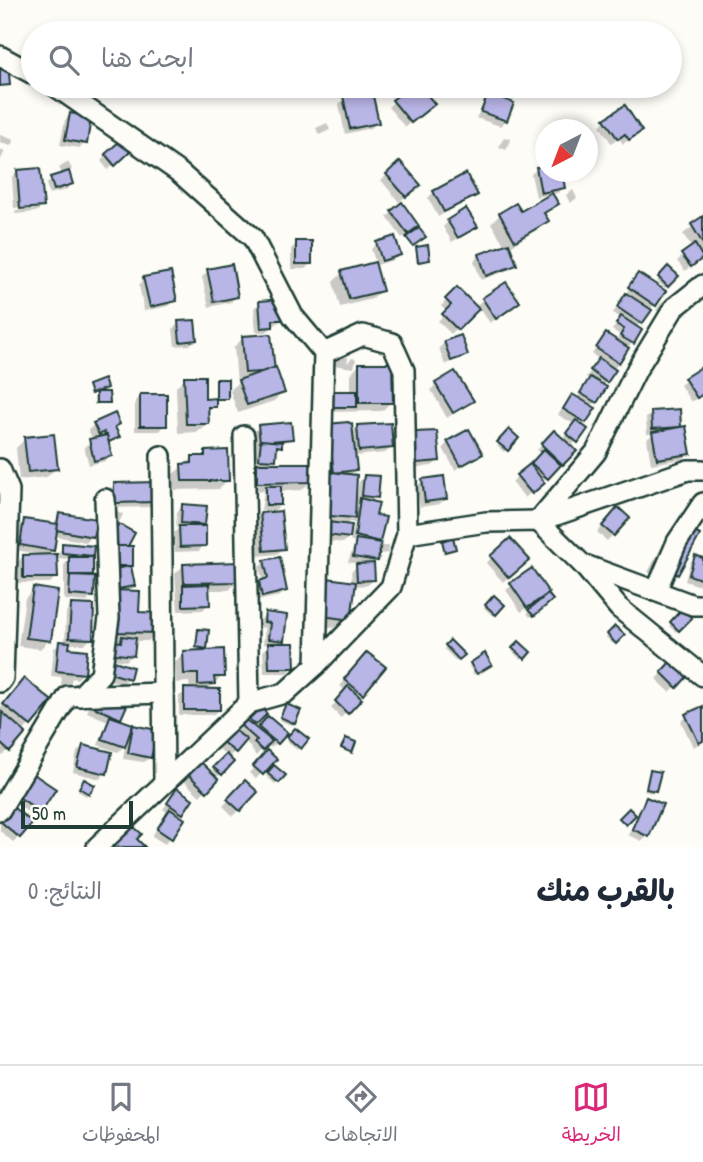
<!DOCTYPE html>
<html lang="ar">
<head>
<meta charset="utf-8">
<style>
  :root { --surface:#fff; --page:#f2f2f3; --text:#1f2937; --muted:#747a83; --line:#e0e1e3; --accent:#db2777 }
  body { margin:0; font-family:"Patrick Hand","Playpen Sans Arabic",sans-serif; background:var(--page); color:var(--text); direction:rtl }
  .compass { position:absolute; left:535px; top:119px; width:63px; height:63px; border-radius:50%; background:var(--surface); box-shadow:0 4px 10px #0003; rotate:222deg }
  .scale { position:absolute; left:21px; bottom:18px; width:112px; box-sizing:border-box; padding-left:7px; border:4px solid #1f3d34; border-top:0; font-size:19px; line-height:24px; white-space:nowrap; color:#1f3d34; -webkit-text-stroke:5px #fdfcf7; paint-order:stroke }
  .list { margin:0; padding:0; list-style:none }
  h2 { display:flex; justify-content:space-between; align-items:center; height:91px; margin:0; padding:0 28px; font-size:30px }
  h2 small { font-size:23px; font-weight:400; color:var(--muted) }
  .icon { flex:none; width:38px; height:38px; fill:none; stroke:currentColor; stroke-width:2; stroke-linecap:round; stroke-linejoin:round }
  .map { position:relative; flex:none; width:703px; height:847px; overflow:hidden; direction:ltr }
  .search { position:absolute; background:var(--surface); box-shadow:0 4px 10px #0003; left:21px; right:21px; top:21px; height:77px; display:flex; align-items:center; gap:18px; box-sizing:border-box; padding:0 24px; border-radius:38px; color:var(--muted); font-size:26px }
  .sheet { height:217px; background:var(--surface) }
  nav { display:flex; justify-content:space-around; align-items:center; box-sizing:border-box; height:98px; border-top:2px solid var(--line); background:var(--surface); font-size:19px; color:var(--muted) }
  nav a { display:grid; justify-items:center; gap:4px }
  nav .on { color:var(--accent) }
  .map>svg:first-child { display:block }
</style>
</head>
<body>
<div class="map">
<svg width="703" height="847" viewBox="0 0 703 847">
  <rect width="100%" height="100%" fill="#fdfcf7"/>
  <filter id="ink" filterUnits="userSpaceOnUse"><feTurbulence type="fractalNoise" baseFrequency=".0143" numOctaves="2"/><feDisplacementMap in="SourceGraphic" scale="14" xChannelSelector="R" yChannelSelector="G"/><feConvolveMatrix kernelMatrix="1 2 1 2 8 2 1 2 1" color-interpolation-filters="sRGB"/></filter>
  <g filter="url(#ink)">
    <g fill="#0003">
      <polygon points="412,86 418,86 432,104 405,127 388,107"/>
      <polygon points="488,95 506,120 500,126 476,118"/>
      <polygon points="344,98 377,123 371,128 345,134 339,104"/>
      <polygon points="70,115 85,143 80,148 60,145 65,120"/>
      <polygon points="605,120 640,131 623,144 619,138 611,143 600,126"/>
      <polygon points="327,123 330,130 319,135 316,128"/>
      <polygon points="588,132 592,138 588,141"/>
      <polygon points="0,135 14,140 13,143 10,146 0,142"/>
      <polygon points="504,137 511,139 506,150 499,147"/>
      <polygon points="120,144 128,152 108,170 101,161"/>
      <polygon points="0,149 5,151 0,161"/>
      <polygon points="68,162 72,169 68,172 71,184 66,190 49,194 46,184 63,175 59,168"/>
      <polygon points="537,169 560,172 564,187 558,193 536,197 531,174"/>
      <polygon points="17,171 42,207 36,212 15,214 15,211 38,209 38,206 14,208 12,177"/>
      <polygon points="387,175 413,190 399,202 381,180"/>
      <polygon points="573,190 577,198 570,203 566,195"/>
      <polygon points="434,192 476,194 438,217 428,198"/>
      <polygon points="557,204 544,215 547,220 538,229 509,247 515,264 509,270 481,280 474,261 479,255 505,246 491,223 500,215 515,205 520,214"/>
      <polygon points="392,212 411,231 402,238 387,217"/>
      <polygon points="703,219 703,261 699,260 685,271 677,261 692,248 683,234"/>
      <polygon points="449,221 475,227 452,242 443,227"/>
      <polygon points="297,243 311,263 305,269 291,269 291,249"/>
      <polygon points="377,244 399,254 393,260 374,266 381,290 372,299 340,307 333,282 342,273 376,264 371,249"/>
      <polygon points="417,249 428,259 426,262 416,263"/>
      <polygon points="669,268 676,276 665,288 657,281"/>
      <polygon points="208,271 236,296 231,302 209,307 202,277"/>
      <polygon points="638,275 654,305 636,328 632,343 602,386 576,441 570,448 574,451 525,498 512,482 541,454 537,450 554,433 562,439 574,424 558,415 567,401 572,396 577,398 589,379 586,377 600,360 592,354 601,341 616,341 620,335 612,330 621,319 613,313"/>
      <polygon points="144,279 175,300 169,306 144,311 139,285"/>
      <polygon points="457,290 476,309 451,334 438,321 447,312 441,306"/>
      <polygon points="483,299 518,302 490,323 477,305"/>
      <polygon points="663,301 666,303 659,312 656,310"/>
      <polygon points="260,303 283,319 266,332 256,332 254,308"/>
      <polygon points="179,323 195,339 190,345 175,346 173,329"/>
      <polygon points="243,338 273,368 283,392 274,401 238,413 230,391 237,383 234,347"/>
      <polygon points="445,342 466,354 445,365 439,348"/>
      <polygon points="336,356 348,357 347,363 352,358 356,359 354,368 333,365"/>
      <polygon points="359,365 391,402 382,411 323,412 351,393 351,374"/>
      <polygon points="703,368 703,394 691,402 680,385"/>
      <polygon points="185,378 204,401 214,400 217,380 227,398 214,401 214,406 207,414 207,423 198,432 178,433 176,387"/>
      <polygon points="436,384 471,401 447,418 431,390"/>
      <polygon points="89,387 105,387 94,393 108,393 108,402 94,405 94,393 89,395"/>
      <polygon points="141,395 165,425 160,431 135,431 135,401"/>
      <polygon points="678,410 680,429 689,453 683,459 651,464 647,439 653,434 647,434 646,418 652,413"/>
      <polygon points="118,424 114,428 118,436 108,444 110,455 105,461 89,465 84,447 93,440 88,430 94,425"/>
      <polygon points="259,427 291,438 280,444 269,465 311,481 302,490 280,491 280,505 274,511 261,510 264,491 249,491 249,473 258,464 254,464 253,433"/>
      <polygon points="357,427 391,448 385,453 354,456 356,469 349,476 354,498 357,498 359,482 364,476 376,497 370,503 374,516 384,518 378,549 382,546 389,546 388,553 378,554 373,564 374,579 368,585 354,586 349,620 340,628 314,625 352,583 351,572 359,564 348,562 355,543 350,541 355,523 349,522 345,526 349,537 343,543 321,540 320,435 351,433"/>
      <polygon points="509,432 516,438 504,452 497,446"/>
      <polygon points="415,434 438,461 432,466 412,468"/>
      <polygon points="25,439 56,468 47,477 19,480 16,448"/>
      <polygon points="448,442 481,453 455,470 443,448"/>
      <polygon points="206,453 228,480 219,489 173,490 173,474 193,458 201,458"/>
      <polygon points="423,481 445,498 440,504 420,507 417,486"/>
      <polygon points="115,484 155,501 150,507 109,508 109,490"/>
      <polygon points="183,506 205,508 204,545 199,551 175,552 174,533 179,528 176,528 177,512"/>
      <polygon points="115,512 123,514 119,523 111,521"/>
      <polygon points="261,514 283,548 277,554 258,556 255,520"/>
      <polygon points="59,515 92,537 86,542 55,536 53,550 46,556 57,556 63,545 92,555 88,559 91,574 87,578 92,596 87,602 64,600 64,565 69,559 56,558 56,577 50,583 18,583 18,562 23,556 38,554 15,550 19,526 25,521 53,525"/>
      <polygon points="613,515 628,518 607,541 597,532"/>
      <polygon points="678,525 698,536 676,574 667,583 648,572 669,534"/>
      <polygon points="119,526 126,547 131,547 133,586 126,593 137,614 157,632 148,641 134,641 132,655 126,661 104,658 114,532"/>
      <polygon points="510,541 527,560 503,582 486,563"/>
      <polygon points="442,543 454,548 443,554"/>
      <polygon points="696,557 703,560 703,587 685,581 690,563"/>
      <polygon points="265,562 285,591 280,596 257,601 254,588 263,582 259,567"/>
      <polygon points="184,565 238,581 229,590 208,590 208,604 203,610 178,611 175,574"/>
      <polygon points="531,571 550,600 530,617 527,613 542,601 540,599 521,612 506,590"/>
      <polygon points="34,589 49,640 40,649 18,646 25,598"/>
      <polygon points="494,598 503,605 493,616 484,608"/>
      <polygon points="72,606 91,639 85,644 68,644 68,649 83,673 77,679 72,678 69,687 61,686 62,677 51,676 54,648 65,643 66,612"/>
      <polygon points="682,611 689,618 676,632 669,626"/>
      <polygon points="266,614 283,640 278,645 293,667 288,673 264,673 263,650 269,645 263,644 265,628 259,627 260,620"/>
      <polygon points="615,628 622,635 613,644 606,637"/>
      <polygon points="199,630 205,648 202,652 195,649"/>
      <polygon points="450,642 463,655 456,661 444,649"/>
      <polygon points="519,643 529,652 521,660 512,651"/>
      <polygon points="184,653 223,676 206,690 218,710 213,715 179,715 179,696 190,690 189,682 176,683 175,662"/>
      <polygon points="362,659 362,693 341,718 331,708 346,691 340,686"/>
      <polygon points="114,663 128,678 122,684 105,678"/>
      <polygon points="471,664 488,667 474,675 469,666"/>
      <polygon points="670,664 684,677 670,692 656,679"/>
      <polygon points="98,688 119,718 117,720 155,731 150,757 144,762 123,759 125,745 118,752 98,745 108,721 87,712"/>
      <polygon points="16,689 49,701 3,756 0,754 0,708"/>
      <polygon points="286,706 293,723 291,725 279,720"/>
      <polygon points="703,708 703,742 693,747 681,721"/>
      <polygon points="261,710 265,714 252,727 256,731 268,718 277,743 271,748 267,744 256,756 245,740 228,758 232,762 218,776 212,770 226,755 216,747 226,735 236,733"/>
      <polygon points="295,730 306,739 297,750 286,740"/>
      <polygon points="83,746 105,773 100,779 73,772 77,752"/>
      <polygon points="190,755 216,779 200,796 174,772"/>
      <polygon points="262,758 274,759 256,779 249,773"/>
      <polygon points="274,767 283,775 275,784 266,776"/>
      <polygon points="650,772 655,791 652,793 644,791"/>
      <polygon points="27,781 39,811 34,816 13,802"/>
      <polygon points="246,782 256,792 233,816 223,806"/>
      <polygon points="82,783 88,793 86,796 78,791"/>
      <polygon points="177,790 182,813 178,816 182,819 165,844 152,836 168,813 163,809"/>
      <polygon points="646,799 648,836 642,841 628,835"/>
      <polygon points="0,816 19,837 13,842 0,831"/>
    </g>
    <g fill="#b8b5e7" stroke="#1f3d34" stroke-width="2">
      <polygon points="8,62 10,85 0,86 0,63"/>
      <polygon points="410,86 420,86 435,104 411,123 392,100"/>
      <polygon points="372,91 379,123 350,129 343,96"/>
      <polygon points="488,93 514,103 507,121 481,112"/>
      <polygon points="625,105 642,131 629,140 625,134 618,139 604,119"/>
      <polygon points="70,113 91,117 87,144 65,140"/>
      <polygon points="576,119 579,130 555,130 554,126"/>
      <polygon points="120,141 130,152 115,166 105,154"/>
      <polygon points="400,161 421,185 406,197 386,174"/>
      <polygon points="546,165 546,172 562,172 565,188 541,193 536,167"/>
      <polygon points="40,168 44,207 20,209 17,170"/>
      <polygon points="69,171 73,184 54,190 50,177"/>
      <polygon points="466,173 478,195 444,212 433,191"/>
      <polygon points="552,193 559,204 544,213 549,221 515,241 499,213 516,203 521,211"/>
      <polygon points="402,202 419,226 408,234 391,211"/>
      <polygon points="466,208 478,227 458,238 447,220"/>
      <polygon points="703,216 703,244 691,224"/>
      <polygon points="419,228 426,237 413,246 406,237"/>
      <polygon points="395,236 401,255 382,261 376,242"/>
      <rect x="296" y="241" width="16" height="23"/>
      <polygon points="509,243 517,265 486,276 479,254"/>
      <polygon points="695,244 703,258 691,267 681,254"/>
      <polygon points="428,245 430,260 418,262 416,247"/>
      <polygon points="375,262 383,291 349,299 341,271"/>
      <polygon points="232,264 238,297 214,302 207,269"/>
      <polygon points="668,266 679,276 668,287 658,277"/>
      <polygon points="171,272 177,301 150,307 143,277"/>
      <polygon points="638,273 666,291 656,306 628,287"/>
      <polygon points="506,282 520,302 496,319 482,298"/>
      <polygon points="457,287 479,309 458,330 442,314 451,305 445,299"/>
      <polygon points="626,293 652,310 642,324 617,307"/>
      <polygon points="283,299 284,320 273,320 273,327 261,328 259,301"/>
      <polygon points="621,316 642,330 634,344 620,336 624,329 616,324"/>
      <polygon points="195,320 197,340 180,342 178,321"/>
      <polygon points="606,333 629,348 619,363 596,348"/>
      <polygon points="271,334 275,371 245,373 242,336"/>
      <polygon points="461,335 468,355 451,361 444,341"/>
      <polygon points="599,358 616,370 607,383 590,370"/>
      <polygon points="359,363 392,363 393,403 359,403"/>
      <polygon points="703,366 703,394 697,398 684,378"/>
      <polygon points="276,367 285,393 247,405 238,380"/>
      <polygon points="455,371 474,401 453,413 435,383"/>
      <polygon points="184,376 205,376 205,399 216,398 216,407 208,407 209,424 186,424"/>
      <polygon points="590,377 607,387 597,403 580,393"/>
      <polygon points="104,379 107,388 91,394 88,385"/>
      <rect x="216" y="379" width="12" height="20"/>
      <rect x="328" y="391" width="29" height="16"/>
      <polygon points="96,392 109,392 110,403 96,403"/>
      <rect x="140" y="394" width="27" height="32"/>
      <polygon points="572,394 596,408 586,423 563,409"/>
      <polygon points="680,409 681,427 652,429 651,411"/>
      <polygon points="115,413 120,424 115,427 120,437 109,442 104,432 99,435 93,423"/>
      <polygon points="576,420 588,429 578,443 566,433"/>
      <polygon points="291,422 293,439 260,442 258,425"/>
      <polygon points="348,422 352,424 357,470 334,473 328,424"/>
      <polygon points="391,423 393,448 359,451 357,425"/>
      <polygon points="686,426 691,454 657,459 652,432"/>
      <polygon points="469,429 483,454 461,466 447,441"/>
      <polygon points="509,429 519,438 508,451 497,442"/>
      <polygon points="554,430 577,451 563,465 541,444"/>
      <polygon points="437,431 440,461 417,463 414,432"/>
      <polygon points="54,434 58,469 28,472 24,437"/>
      <polygon points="107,435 112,456 94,461 89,439"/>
      <polygon points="261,440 282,442 282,447 277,446 276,460 259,459"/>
      <polygon points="544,449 561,465 548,479 531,463"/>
      <polygon points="228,450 229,481 182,481 181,464 192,463 192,456 205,456 205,451"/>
      <polygon points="257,463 312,463 312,482 257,483"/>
      <polygon points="530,464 545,483 532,494 516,475"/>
      <polygon points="331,472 357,475 355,518 330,516"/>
      <polygon points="364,475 380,476 378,498 362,496"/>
      <polygon points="444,476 447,499 425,502 422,479"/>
      <polygon points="157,482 157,502 114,503 114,483"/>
      <rect x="266" y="486" width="15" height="19"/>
      <polygon points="360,498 379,503 376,515 386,517 380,542 355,536"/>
      <polygon points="182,504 207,506 205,525 181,523"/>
      <polygon points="618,507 630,518 614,536 602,526"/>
      <polygon points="281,511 285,549 264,551 260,513"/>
      <polygon points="59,513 97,519 93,537 56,530"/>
      <polygon points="24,519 58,524 54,551 20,545"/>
      <polygon points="328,522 352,525 350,538 326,535"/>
      <polygon points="678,523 700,535 678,575 656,563"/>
      <polygon points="119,524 135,533 126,550 110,541"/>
      <polygon points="179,526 206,526 206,546 180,547"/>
      <polygon points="453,537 456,549 445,552 442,541"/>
      <polygon points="510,538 530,560 509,578 490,556"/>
      <polygon points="356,539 381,543 378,561 353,557"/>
      <polygon points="62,543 94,546 93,556 62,553"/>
      <rect x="110" y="546" width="23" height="20"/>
      <polygon points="57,554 58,578 23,578 23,555"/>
      <polygon points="695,555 703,558 703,580 689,575"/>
      <rect x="69" y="557" width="24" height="18"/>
      <polygon points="280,557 287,591 262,597 259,581 268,578 264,560"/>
      <polygon points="239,562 240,582 184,583 183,564"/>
      <polygon points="374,563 375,580 357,581 356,564"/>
      <polygon points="131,566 135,586 113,590 109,570"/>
      <polygon points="532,568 549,593 527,608 510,583"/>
      <polygon points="70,576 95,577 94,597 69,595"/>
      <polygon points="327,578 356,582 351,620 322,616"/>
      <polygon points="209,584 210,605 183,606 183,585"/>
      <polygon points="33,587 58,591 51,641 26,638"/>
      <polygon points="113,590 140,591 139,612 159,613 159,633 112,632"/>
      <polygon points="548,594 553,600 534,616 528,610"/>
      <polygon points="494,595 505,605 496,615 485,605"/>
      <polygon points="71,604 94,605 93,639 69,638"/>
      <polygon points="682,609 692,618 679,631 670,622"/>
      <polygon points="265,612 287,615 284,641 268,639 270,623 264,622"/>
      <polygon points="615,626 625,635 616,644 607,634"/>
      <polygon points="198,629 209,630 207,649 196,647"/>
      <polygon points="122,636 136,638 134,656 108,653 110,640 121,642"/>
      <polygon points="450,640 465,655 459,660 445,645"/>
      <polygon points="59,641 70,642 69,648 87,650 85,674 56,671"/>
      <polygon points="519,641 531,652 525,659 512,648"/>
      <polygon points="268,643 294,643 295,668 269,668"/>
      <polygon points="224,649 225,677 214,677 215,684 198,685 198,674 184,674 183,651"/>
      <polygon points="367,652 386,667 363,695 344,679"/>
      <polygon points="485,653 492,665 477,674 470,663"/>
      <polygon points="114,661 133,667 130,679 110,673"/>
      <polygon points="670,662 687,677 677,688 661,672"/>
      <polygon points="24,678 52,701 31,726 3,704"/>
      <polygon points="99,682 131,696 121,719 89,705"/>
      <polygon points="348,686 362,699 348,714 335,701"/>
      <polygon points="184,688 220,689 220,710 184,710"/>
      <polygon points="286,704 301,710 295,724 280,717"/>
      <polygon points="703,706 703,741 699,743 685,714"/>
      <polygon points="261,707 267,714 256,725 249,719"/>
      <polygon points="2,712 26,733 10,752 0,743"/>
      <polygon points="110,716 133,724 125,747 102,739"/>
      <polygon points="268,716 288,733 278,744 258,727"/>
      <polygon points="246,720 272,741 263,751 254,743 257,740 241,726"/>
      <polygon points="133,725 157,730 151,758 128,753"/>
      <polygon points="231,727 247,740 236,753 220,740"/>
      <polygon points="295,728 309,739 301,749 287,737"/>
      <polygon points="346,738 356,742 352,753 341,748"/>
      <polygon points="83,745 112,752 107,774 77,767"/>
      <polygon points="267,750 277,759 263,775 253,766"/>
      <polygon points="190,752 219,779 207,792 178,765"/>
      <polygon points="226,754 234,762 222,775 213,767"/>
      <polygon points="274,765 286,775 279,783 267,773"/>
      <polygon points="650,770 661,772 656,791 646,789"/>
      <polygon points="32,773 56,789 41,812 17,796"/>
      <polygon points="84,779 95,785 89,794 79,788"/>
      <polygon points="245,780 258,792 240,811 227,799"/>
      <polygon points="177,788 193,799 183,814 167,803"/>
      <polygon points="646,797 663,804 649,837 632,829"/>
      <polygon points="9,804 33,823 20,838 0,821 0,815"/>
      <polygon points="629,808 636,815 626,825 619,818"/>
      <polygon points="170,809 185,819 172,839 157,829"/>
      <polygon points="127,821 142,834 137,839 145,847 103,847"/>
    </g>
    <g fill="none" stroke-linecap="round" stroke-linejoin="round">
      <defs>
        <g id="minor">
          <polyline points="0,56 33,74"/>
          <polyline points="55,86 180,173 253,238 293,316 324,353"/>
          <polygon points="363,335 392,343 404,370 407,534 391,587 316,665 324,353"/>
          <polyline points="244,436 249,703 285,693 316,665"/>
          <polyline points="161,456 164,783"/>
          <polyline points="0,469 9,490 3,678 0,682"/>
          <polyline points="538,521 596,452 637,369 674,308 703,285"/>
          <polyline points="539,521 688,470 703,470"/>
          <polyline points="407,534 486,522 538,521 582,564 693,605 703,605"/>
          <polyline points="583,565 619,608 703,676"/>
          <polyline points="656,591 677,542 703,503"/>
          <polyline points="80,696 101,674 109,618 105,499"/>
          <polyline points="0,810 68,696 163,693"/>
          <polyline points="97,847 249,703"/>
        </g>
      </defs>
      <use href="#minor" stroke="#1f3d34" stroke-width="24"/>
      <use href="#minor" stroke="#fdfcf7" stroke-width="19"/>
    </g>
  </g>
</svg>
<svg class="compass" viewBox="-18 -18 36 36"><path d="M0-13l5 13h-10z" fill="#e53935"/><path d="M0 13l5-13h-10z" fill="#747a83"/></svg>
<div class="scale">50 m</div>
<div class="search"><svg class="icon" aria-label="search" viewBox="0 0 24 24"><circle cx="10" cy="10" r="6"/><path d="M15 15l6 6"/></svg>ابحث هنا</div>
</div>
<section class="sheet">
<h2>بالقرب منك<small>النتائج: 0</small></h2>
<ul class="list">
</ul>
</section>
<nav>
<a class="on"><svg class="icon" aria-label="map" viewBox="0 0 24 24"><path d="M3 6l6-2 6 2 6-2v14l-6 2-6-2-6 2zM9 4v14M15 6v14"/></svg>الخريطة</a>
<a><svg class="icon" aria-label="directions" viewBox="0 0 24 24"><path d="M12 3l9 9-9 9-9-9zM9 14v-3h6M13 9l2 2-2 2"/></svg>الاتجاهات</a>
<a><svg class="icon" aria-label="saved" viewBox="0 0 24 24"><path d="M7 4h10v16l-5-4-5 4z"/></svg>المحفوظات</a>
</nav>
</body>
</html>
